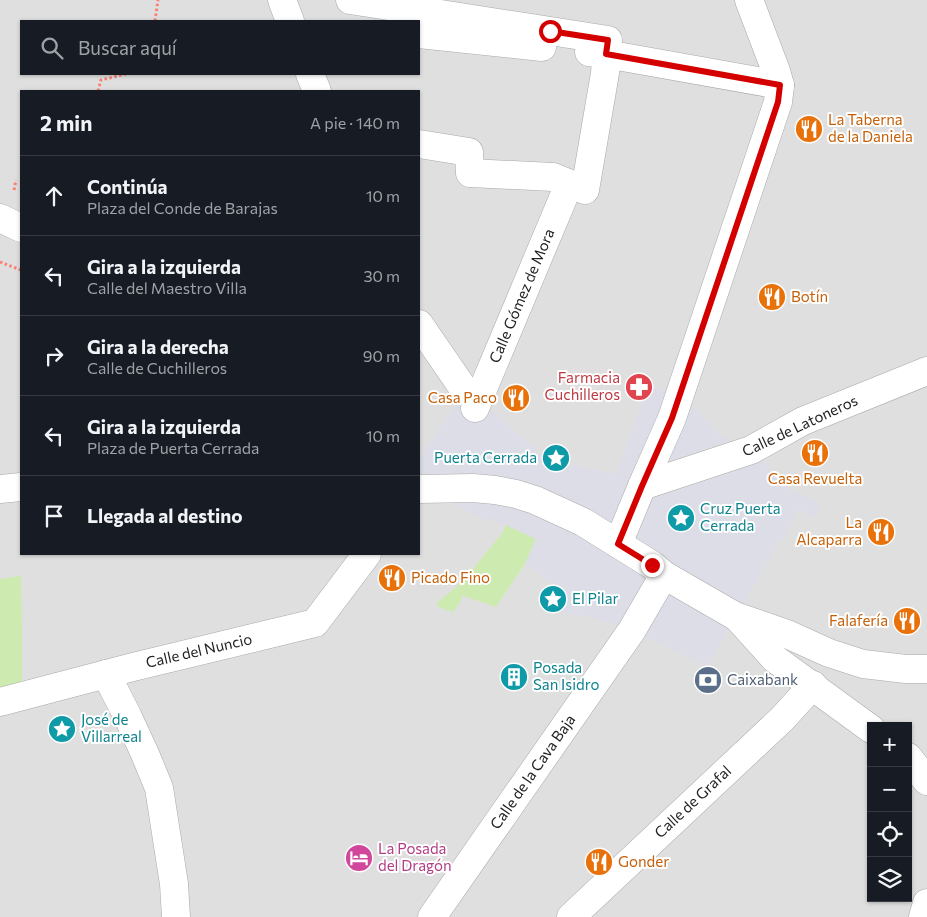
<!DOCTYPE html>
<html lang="es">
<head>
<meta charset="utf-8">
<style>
  :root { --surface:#171b24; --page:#242831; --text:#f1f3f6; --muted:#9ea1a6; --line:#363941 }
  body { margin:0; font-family:Commissioner,sans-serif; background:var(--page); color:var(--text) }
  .controls { position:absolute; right:15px; bottom:15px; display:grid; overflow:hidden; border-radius:0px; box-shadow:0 1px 4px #0004 }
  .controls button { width:45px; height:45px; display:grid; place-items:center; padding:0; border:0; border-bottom:1px solid var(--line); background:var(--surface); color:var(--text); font:25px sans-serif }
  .stop { position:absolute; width:15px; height:15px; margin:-11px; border:4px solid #d40000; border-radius:50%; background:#fff }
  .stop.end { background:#d40000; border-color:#fff; box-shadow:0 1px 5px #0008 }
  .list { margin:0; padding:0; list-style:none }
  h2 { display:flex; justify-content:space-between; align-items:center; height:65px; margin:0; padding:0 20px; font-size:21px }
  h2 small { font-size:16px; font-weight:400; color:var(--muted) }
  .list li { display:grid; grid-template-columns:32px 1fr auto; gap:15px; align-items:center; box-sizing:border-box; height:80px; padding:0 20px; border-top:1px solid var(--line) }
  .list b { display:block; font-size:19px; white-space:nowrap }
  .list p { margin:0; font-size:16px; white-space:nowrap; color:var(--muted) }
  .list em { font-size:16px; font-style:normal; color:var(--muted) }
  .icon { flex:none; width:28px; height:28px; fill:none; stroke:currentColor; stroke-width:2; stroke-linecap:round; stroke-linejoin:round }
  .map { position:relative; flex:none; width:927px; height:917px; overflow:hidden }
  .search { position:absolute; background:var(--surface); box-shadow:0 1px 4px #0004; left:20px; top:20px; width:400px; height:55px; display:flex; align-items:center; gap:12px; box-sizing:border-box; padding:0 18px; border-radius:0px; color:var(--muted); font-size:19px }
  .panel { position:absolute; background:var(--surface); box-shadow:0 1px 4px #0004; left:20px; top:90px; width:400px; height:465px; border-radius:0px }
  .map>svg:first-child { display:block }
</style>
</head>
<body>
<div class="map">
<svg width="927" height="917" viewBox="0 0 927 917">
  <rect width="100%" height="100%" fill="#f2efe9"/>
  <path fill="#e0dfdf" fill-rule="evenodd" d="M0,0H927V917H0ZM21,21H419V74H21ZM21,91H419V554H21ZM871,726H908V898H871Z"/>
  <g fill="#cdebb0">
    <polygon points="506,525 536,539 525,564 496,607 461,595 462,599 453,612 436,606 439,601 455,588 476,565 503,532"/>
    <polygon points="21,576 22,626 22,684 0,689 0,579"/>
  </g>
  <polygon fill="#dddde8" points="471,382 489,408 548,461 617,474 643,399 649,383 701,414 720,435 751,450 791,491 821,503 814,518 798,509 782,542 779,541 748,596 735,616 708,667 632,630 590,617 544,610 559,588 525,564 536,539 506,525 475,516 419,483 419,459"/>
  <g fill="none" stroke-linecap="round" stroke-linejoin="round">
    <defs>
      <g id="minor">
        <polyline points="282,0 290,21"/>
        <polyline points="350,0 608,40 605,73 585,190 553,177 470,173 469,152 419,144"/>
        <polyline points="419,34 542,47"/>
        <polyline points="589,52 606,54 780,85"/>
        <polyline points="310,74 317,91"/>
        <polyline points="0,218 21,228"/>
        <polyline points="419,324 465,391"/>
        <polyline points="475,408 569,184"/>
        <polyline points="642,486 751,450 803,421 927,371"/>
        <polyline points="0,489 21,487"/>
        <polyline points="419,489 473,488 495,490 516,494 535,500 583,522 652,565 664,575 735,616 787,634 829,653 863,664 906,669 927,669"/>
        <polyline points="618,544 642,486 672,418 778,102 780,85 776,71 749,0"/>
        <polyline points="738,618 775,659 871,729"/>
        <polyline points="106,674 127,715 145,754 159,788 174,884 176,917"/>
        <polyline points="0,702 133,667 315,623 367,554"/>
        <polyline points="908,757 927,781"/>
        <polyline points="432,917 632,630 664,575"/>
        <polyline points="571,917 782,719 813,685"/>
        <polyline points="923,917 927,903"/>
      </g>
    </defs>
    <use href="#minor" stroke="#a9a9a9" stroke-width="29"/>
    <g stroke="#fa8072" stroke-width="3" stroke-dasharray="2.5 2.5" stroke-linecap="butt">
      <polyline points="155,21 158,0"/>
      <polyline points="98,91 101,80 126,74"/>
      <polyline points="14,190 16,180"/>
      <polyline points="0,262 21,270"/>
    </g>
    <use href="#minor" stroke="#fff" stroke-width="28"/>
  </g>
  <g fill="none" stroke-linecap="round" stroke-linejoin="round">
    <polyline stroke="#d40000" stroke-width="6" points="550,31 608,40 606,54 780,85 778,102 672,418 642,486 618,544 652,565"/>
  </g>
  <defs>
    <symbol id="restaurant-disc" viewBox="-11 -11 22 22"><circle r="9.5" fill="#e8710a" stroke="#fff"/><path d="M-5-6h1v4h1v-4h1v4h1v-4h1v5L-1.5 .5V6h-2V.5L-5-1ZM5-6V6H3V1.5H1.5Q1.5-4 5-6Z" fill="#fff"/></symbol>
    <symbol id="pharmacy-disc" viewBox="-11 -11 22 22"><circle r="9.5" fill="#e0444e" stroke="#fff"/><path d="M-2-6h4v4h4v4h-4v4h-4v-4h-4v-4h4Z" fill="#fff"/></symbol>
    <symbol id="sight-disc" viewBox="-11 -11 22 22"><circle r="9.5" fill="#0f9aa8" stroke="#fff"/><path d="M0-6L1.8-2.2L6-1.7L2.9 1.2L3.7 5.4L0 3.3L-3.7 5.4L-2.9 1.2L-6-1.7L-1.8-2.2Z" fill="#fff"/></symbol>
    <symbol id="building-disc" viewBox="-11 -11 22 22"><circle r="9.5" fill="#0f9aa8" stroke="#fff"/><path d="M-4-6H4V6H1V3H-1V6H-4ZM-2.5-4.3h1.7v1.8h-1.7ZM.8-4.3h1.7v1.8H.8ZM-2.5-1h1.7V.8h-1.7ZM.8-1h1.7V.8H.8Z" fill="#fff"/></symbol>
    <symbol id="bank-disc" viewBox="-11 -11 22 22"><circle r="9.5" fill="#5c6f8a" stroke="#fff"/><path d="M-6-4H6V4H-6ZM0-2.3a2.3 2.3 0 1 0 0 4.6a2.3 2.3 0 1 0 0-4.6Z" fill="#fff"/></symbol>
    <symbol id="hotel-disc" viewBox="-11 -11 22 22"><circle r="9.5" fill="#d1479c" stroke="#fff"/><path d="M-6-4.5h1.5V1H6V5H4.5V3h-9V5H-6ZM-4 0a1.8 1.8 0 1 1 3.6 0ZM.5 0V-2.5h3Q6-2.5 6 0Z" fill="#fff"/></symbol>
  </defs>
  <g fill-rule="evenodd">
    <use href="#restaurant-disc" x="793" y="113" width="32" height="32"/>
    <use href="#restaurant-disc" x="756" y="281" width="32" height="32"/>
    <use href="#pharmacy-disc" x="623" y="371" width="32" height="32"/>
    <use href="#restaurant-disc" x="500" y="382" width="32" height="32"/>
    <use href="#restaurant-disc" x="799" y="437" width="32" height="32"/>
    <use href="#sight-disc" x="540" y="442" width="32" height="32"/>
    <use href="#sight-disc" x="665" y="502" width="32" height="32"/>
    <use href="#restaurant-disc" x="865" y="516" width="32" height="32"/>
    <use href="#restaurant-disc" x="376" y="562" width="32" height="32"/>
    <use href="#sight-disc" x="537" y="583" width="32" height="32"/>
    <use href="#restaurant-disc" x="891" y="605" width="32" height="32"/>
    <use href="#building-disc" x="498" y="661" width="32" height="32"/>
    <use href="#bank-disc" x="692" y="664" width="32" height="32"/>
    <use href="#sight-disc" x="46" y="713" width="32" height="32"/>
    <use href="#hotel-disc" x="343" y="842" width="32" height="32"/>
    <use href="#restaurant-disc" x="583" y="846" width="32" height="32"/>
  </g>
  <g text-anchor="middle" stroke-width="4" stroke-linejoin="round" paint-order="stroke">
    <g font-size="15" fill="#c56008" stroke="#fff" text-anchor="start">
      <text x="828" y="125">La Taberna<tspan x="828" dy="17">de la Daniela</tspan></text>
      <text x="791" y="302">Botín</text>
      <text x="497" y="403" text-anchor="end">Casa Paco</text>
      <text x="815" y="484" text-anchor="middle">Casa Revuelta</text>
      <text x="862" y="528" text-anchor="end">La<tspan x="862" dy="17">Alcaparra</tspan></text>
      <text x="411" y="583">Picado Fino</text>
      <text x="888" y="626" text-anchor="end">Falafería</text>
      <text x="618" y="867">Gonder</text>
    </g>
    <g font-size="15" fill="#222" stroke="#fff">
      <text transform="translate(522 296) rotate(-67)" y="5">Calle Gómez de Mora</text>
      <text transform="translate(800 426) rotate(-25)" y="5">Calle de Latoneros</text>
      <text transform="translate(199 651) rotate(-13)" y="5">Calle del Nuncio</text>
      <text transform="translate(533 772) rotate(-55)" y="5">Calle de la Cava Baja</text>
      <text transform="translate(693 802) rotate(-43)" y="5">Calle de Grafal</text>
    </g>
    <g font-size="15" fill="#be3a42" stroke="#fff" text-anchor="end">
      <text x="620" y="383">Farmacia<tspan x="620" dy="17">Cuchilleros</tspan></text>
    </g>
    <g font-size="15" fill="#0d838f" stroke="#fff" text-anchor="start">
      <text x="537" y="463" text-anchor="end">Puerta Cerrada</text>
      <text x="700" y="514">Cruz Puerta<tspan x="700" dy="17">Cerrada</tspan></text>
      <text x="572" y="604">El Pilar</text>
      <text x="533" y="673">Posada<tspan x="533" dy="17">San Isidro</tspan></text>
      <text x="81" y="725">José de<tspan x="81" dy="17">Villarreal</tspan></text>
    </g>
    <g font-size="15" fill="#4e5e75" stroke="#fff" text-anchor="start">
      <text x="727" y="685">Caixabank</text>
    </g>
    <g font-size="15" fill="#b23c85" stroke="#fff" text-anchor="start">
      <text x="378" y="854">La Posada<tspan x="378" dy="17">del Dragón</tspan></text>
    </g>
  </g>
</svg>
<div class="controls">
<button>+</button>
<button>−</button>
<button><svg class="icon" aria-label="locate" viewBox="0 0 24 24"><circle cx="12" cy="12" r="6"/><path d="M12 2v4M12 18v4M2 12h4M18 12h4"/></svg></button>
<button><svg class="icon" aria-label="layers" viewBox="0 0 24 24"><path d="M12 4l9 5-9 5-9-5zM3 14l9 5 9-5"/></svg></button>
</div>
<div class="stop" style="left:550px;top:31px"></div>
<div class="stop end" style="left:652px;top:565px"></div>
<div class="search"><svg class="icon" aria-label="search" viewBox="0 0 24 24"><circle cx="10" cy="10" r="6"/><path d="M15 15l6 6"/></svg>Buscar aquí</div>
<section class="panel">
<h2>2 min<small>A pie · 140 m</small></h2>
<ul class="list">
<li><svg class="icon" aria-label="ahead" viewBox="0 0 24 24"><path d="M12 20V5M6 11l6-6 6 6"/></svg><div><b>Continúa</b><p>Plaza del Conde de Barajas</p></div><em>10 m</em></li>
<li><svg class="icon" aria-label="left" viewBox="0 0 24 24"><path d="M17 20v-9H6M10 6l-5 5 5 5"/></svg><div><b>Gira a la izquierda</b><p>Calle del Maestro Villa</p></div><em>30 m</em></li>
<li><svg class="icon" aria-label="right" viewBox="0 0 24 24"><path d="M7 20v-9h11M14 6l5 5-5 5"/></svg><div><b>Gira a la derecha</b><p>Calle de Cuchilleros</p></div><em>90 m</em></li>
<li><svg class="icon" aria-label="left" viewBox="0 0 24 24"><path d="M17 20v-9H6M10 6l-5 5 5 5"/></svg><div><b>Gira a la izquierda</b><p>Plaza de Puerta Cerrada</p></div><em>10 m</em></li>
<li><svg class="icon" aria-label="arrive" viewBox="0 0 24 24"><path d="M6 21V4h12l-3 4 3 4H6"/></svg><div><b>Llegada al destino</b></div></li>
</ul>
</section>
</div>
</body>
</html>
